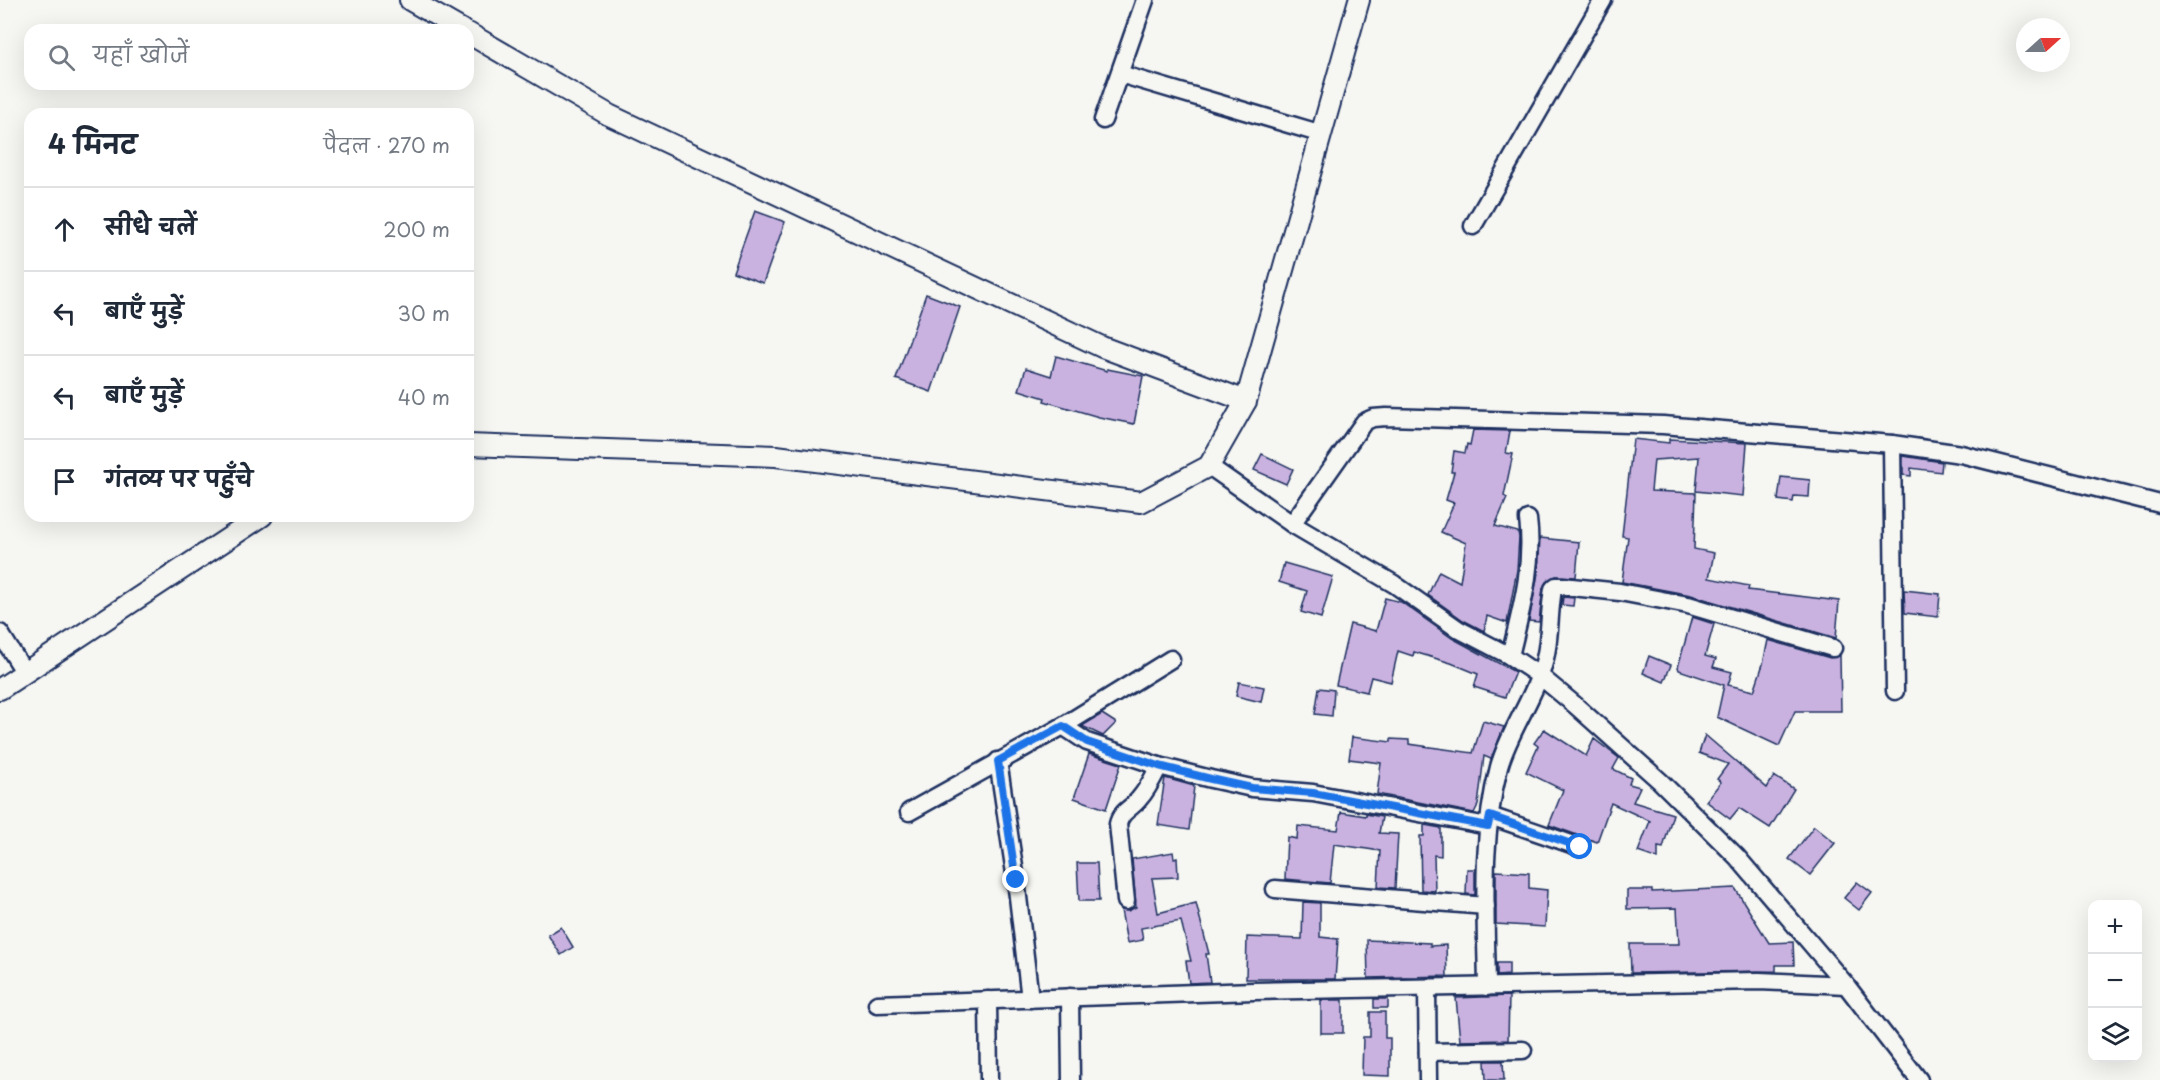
<!DOCTYPE html>
<html lang="hi">
<head>
<meta charset="utf-8">
<style>
  :root { --surface:#fff; --page:#f2f2f3; --text:#1f2937; --muted:#747a83; --line:#e0e1e3 }
  body { margin:0; font-family:"Playpen Sans","Playpen Sans Deva",sans-serif; background:var(--page); color:var(--text) }
  .controls { position:absolute; right:18px; bottom:18px; display:grid; overflow:hidden; border-radius:12px; box-shadow:0 6px 24px #0002 }
  .controls button { width:54px; height:54px; display:grid; place-items:center; padding:0; border:0; border-bottom:2px solid var(--line); background:var(--surface); color:var(--text); font:30px sans-serif }
  .compass { position:absolute; left:2016px; top:18px; width:54px; height:54px; border-radius:50%; background:var(--surface); box-shadow:0 6px 24px #0002; rotate:69deg }
  .stop { position:absolute; width:18px; height:18px; margin:-14px; border:4px solid #1a73e8; border-radius:50%; background:#fff }
  .stop.end { background:#1a73e8; border-color:#fff; box-shadow:0 2px 6px #0008 }
  .list { margin:0; padding:0; list-style:none }
  h2 { display:flex; justify-content:space-between; align-items:center; height:78px; margin:0; padding:0 24px; font-size:26px }
  h2 small { font-size:20px; font-weight:400; color:var(--muted) }
  .list li { display:grid; grid-template-columns:39px 1fr auto; gap:18px; align-items:center; box-sizing:border-box; height:84px; padding:0 24px; border-top:2px solid var(--line) }
  .list b { display:block; font-size:22px; white-space:nowrap }
  .list em { font-size:20px; font-style:normal; color:var(--muted) }
  .icon { flex:none; width:33px; height:33px; fill:none; stroke:currentColor; stroke-width:2; stroke-linecap:round; stroke-linejoin:round }
  .map { position:relative; flex:none; width:2160px; height:1080px; overflow:hidden }
  .search { position:absolute; background:var(--surface); box-shadow:0 6px 24px #0002; left:24px; top:24px; width:450px; height:66px; display:flex; align-items:center; gap:15px; box-sizing:border-box; padding:0 21px; border-radius:18px; color:var(--muted); font-size:22px }
  .panel { position:absolute; background:var(--surface); box-shadow:0 6px 24px #0002; left:24px; top:108px; width:450px; height:414px; border-radius:18px }
  .map>svg:first-child { display:block }
</style>
</head>
<body>
<div class="map">
<svg width="2160" height="1080" viewBox="0 0 2160 1080">
  <rect width="100%" height="100%" fill="#f6f6f2"/>
  <filter id="ink" filterUnits="userSpaceOnUse"><feTurbulence type="fractalNoise" baseFrequency=".0167" numOctaves="2"/><feDisplacementMap in="SourceGraphic" scale="12" xChannelSelector="R" yChannelSelector="G"/><feConvolveMatrix kernelMatrix="1 2 1 2 8 2 1 2 1" color-interpolation-filters="sRGB"/></filter>
  <g filter="url(#ink)">
    <g fill="#cab2e0" stroke="#1b2f5e" stroke-width="1.5">
      <polygon points="755,211 785,222 763,283 733,272"/>
      <polygon points="926,294 960,307 931,392 896,379"/>
      <polygon points="1056,356 1107,371 1107,369 1143,376 1134,424 1099,417 1044,401 1045,398 1019,390 1026,368 1051,376"/>
      <polygon points="1473,430 1510,431 1506,453 1513,454 1504,496 1507,498 1495,526 1518,532 1519,537 1517,570 1507,623 1487,616 1484,631 1463,620 1428,595 1439,571 1460,582 1466,543 1441,532 1454,503 1446,500 1454,472 1451,472 1454,451 1465,453 1467,444 1470,445"/>
      <polygon points="1633,439 1669,443 1669,439 1747,443 1743,496 1696,491 1699,457 1654,460 1651,491 1696,493 1694,549 1714,553 1709,578 1749,586 1748,590 1839,601 1836,638 1691,595 1622,582 1628,537 1622,536"/>
      <polygon points="1262,454 1293,469 1286,484 1254,470"/>
      <polygon points="1903,456 1942,462 1941,472 1911,468 1911,476 1903,475"/>
      <polygon points="1781,477 1810,480 1809,497 1794,496 1793,502 1778,500"/>
      <polygon points="1540,538 1579,542 1576,577 1556,576 1546,582 1543,588 1539,622 1529,621 1538,573"/>
      <polygon points="1284,563 1333,577 1321,618 1301,612 1307,591 1279,582"/>
      <polygon points="1904,590 1940,594 1938,617 1905,613"/>
      <polygon points="1563,597 1574,598 1573,606 1562,605"/>
      <polygon points="1385,598 1401,602 1452,638 1515,672 1505,697 1474,687 1478,674 1451,663 1414,652 1413,656 1398,651 1391,682 1371,677 1367,692 1336,685 1350,624 1376,631"/>
      <polygon points="1692,617 1714,624 1705,656 1716,659 1713,667 1732,672 1728,685 1754,691 1763,664 1768,640 1830,658 1840,656 1841,711 1795,711 1779,746 1717,717 1724,685 1679,670 1678,667"/>
      <polygon points="1649,656 1671,665 1664,682 1643,673"/>
      <polygon points="1239,682 1264,687 1261,702 1236,696"/>
      <polygon points="1319,688 1334,690 1332,716 1315,714"/>
      <polygon points="1102,714 1116,723 1103,736 1082,726"/>
      <polygon points="1483,721 1504,727 1491,759 1484,756 1478,805 1474,813 1377,794 1381,763 1349,759 1352,737 1391,742 1391,739 1409,740 1409,744 1473,753"/>
      <polygon points="1544,729 1586,756 1594,739 1619,758 1613,769 1631,778 1629,784 1640,787 1633,802 1673,814 1663,848 1658,847 1658,859 1638,852 1650,821 1611,803 1597,842 1549,825 1563,790 1526,772 1538,746 1534,743"/>
      <polygon points="1705,735 1767,788 1774,776 1794,789 1770,828 1739,808 1730,819 1706,801 1721,782 1717,779 1728,764 1699,753"/>
      <polygon points="1089,754 1121,764 1106,809 1074,798"/>
      <polygon points="1165,778 1194,786 1189,830 1158,825"/>
      <polygon points="1341,812 1366,816 1366,814 1382,817 1379,833 1398,834 1395,888 1378,887 1380,851 1334,844 1330,883 1285,879 1287,837 1297,839 1298,826 1338,830"/>
      <polygon points="1424,825 1441,828 1441,856 1434,855 1435,891 1421,890 1420,836 1424,836"/>
      <polygon points="1814,826 1835,843 1810,875 1789,859"/>
      <polygon points="1173,852 1174,858 1177,857 1178,877 1152,878 1158,913 1196,903 1209,954 1206,954 1210,982 1189,983 1186,961 1191,961 1181,921 1141,928 1143,940 1127,943 1121,910 1128,911 1136,907 1132,859"/>
      <polygon points="1077,863 1097,863 1099,901 1079,901"/>
      <polygon points="1467,869 1475,869 1475,895 1466,894"/>
      <polygon points="1496,871 1529,873 1529,888 1547,890 1545,927 1496,924"/>
      <polygon points="1857,882 1872,893 1859,910 1844,898"/>
      <polygon points="1735,888 1769,943 1793,942 1794,965 1776,965 1776,971 1631,973 1630,944 1679,944 1677,908 1627,909 1627,890 1652,890 1652,892"/>
      <polygon points="1303,902 1320,903 1320,937 1338,939 1335,979 1246,979 1247,937 1302,939"/>
      <polygon points="561,927 573,947 561,955 548,935"/>
      <polygon points="1367,940 1430,943 1430,946 1446,945 1447,976 1368,978"/>
      <polygon points="1497,963 1509,963 1509,975 1497,976"/>
      <polygon points="1509,996 1508,1040 1460,1041 1456,998"/>
      <rect x="1374" y="999" width="14" height="9"/>
      <rect x="1321" y="1000" width="22" height="33"/>
      <polygon points="1370,1012 1385,1012 1385,1038 1390,1038 1390,1076 1362,1075 1363,1037 1370,1037"/>
      <polygon points="1485,1061 1503,1061 1504,1080 1486,1080"/>
    </g>
    <g fill="none" stroke-linecap="round" stroke-linejoin="round">
      <defs>
        <g id="minor">
          <polyline points="1120,74 1322,134"/>
          <polyline points="1103,120 1145,0"/>
          <polyline points="1473,226 1603,0"/>
          <polyline points="1892,444 1895,691"/>
          <polyline points="1209,466 1292,524 1394,584 1458,629 1510,656 1540,676 1575,705 1660,781 1737,857 1846,985 1919,1080"/>
          <polyline points="1292,524 1364,422 1373,418 1386,417 1663,425 1892,444 1961,454 2160,504"/>
          <polyline points="0,633 25,673"/>
          <path d="M1510,656C1521,610 1534,567 1528,519"/>
          <polyline points="1063,726 1087,742 1159,766 1211,779 1252,788 1313,793 1488,826"/>
          <polyline points="998,761 1016,880 1030,999"/>
          <polyline points="909,812 1063,726 1171,659"/>
          <polyline points="1490,816 1580,847"/>
          <polyline points="1275,889 1486,906"/>
          <path d="M1126,901L1118,824C1121,811 1131,809 1139,799C1148,789 1153,778 1159,766"/>
          <path d="M1487,987C1486,914 1480,839 1499,767C1508,735 1528,707 1540,675C1551,647 1548,618 1553,589L1556,586H1562L1620,592L1688,605L1833,648"/>
          <polyline points="1427,988 1428,1080"/>
          <polyline points="1070,997 1071,1080"/>
          <polyline points="988,1000 989,1080"/>
          <polyline points="877,1004 1254,991 1759,981 1846,985"/>
          <polyline points="1428,1052 1523,1050"/>
        </g>
        <g id="tertiary">
          <polyline points="410,0 462,30"/>
          <polyline points="468,33 609,115 1102,347 1246,401"/>
          <polyline points="468,445 776,456 1141,502 1209,466 1246,401 1359,0"/>
          <polyline points="0,689 262,516"/>
        </g>
      </defs>
      <use href="#minor" stroke="#1b2f5e" stroke-width="21"/>
      <use href="#tertiary" stroke="#1b2f5e" stroke-width="24"/>
      <use href="#minor" stroke="#f6f6f2" stroke-width="16"/>
      <use href="#tertiary" stroke="#f6f6f2" stroke-width="20"/>
    </g>
  </g>
  <g fill="none" stroke-linecap="round" stroke-linejoin="round" filter="url(#ink)">
    <polyline stroke="#1a73e8" stroke-width="8" points="1016,880 998,761 1063,726 1087,742 1159,766 1211,779 1252,788 1313,793 1488,826 1490,816 1580,847"/>
  </g>
</svg>
<div class="controls">
<button>+</button>
<button>−</button>
<button><svg class="icon" aria-label="layers" viewBox="0 0 24 24"><path d="M12 4l9 5-9 5-9-5zM3 14l9 5 9-5"/></svg></button>
</div>
<svg class="compass" viewBox="-18 -18 36 36"><path d="M0-13l5 13h-10z" fill="#e53935"/><path d="M0 13l5-13h-10z" fill="#747a83"/></svg>
<div class="stop" style="left:1580px;top:847px"></div>
<div class="stop end" style="left:1016px;top:880px"></div>
<div class="search"><svg class="icon" aria-label="search" viewBox="0 0 24 24"><circle cx="10" cy="10" r="6"/><path d="M15 15l6 6"/></svg>यहाँ खोजें</div>
<section class="panel">
<h2>4 मिनट<small>पैदल · 270 m</small></h2>
<ul class="list">
<li><svg class="icon" aria-label="ahead" viewBox="0 0 24 24"><path d="M12 20V5M6 11l6-6 6 6"/></svg><div><b>सीधे चलें</b></div><em>200 m</em></li>
<li><svg class="icon" aria-label="left" viewBox="0 0 24 24"><path d="M17 20v-9H6M10 6l-5 5 5 5"/></svg><div><b>बाएँ मुड़ें</b></div><em>30 m</em></li>
<li><svg class="icon" aria-label="left" viewBox="0 0 24 24"><path d="M17 20v-9H6M10 6l-5 5 5 5"/></svg><div><b>बाएँ मुड़ें</b></div><em>40 m</em></li>
<li><svg class="icon" aria-label="arrive" viewBox="0 0 24 24"><path d="M6 21V4h12l-3 4 3 4H6"/></svg><div><b>गंतव्य पर पहुँचे</b></div></li>
</ul>
</section>
</div>
</body>
</html>
